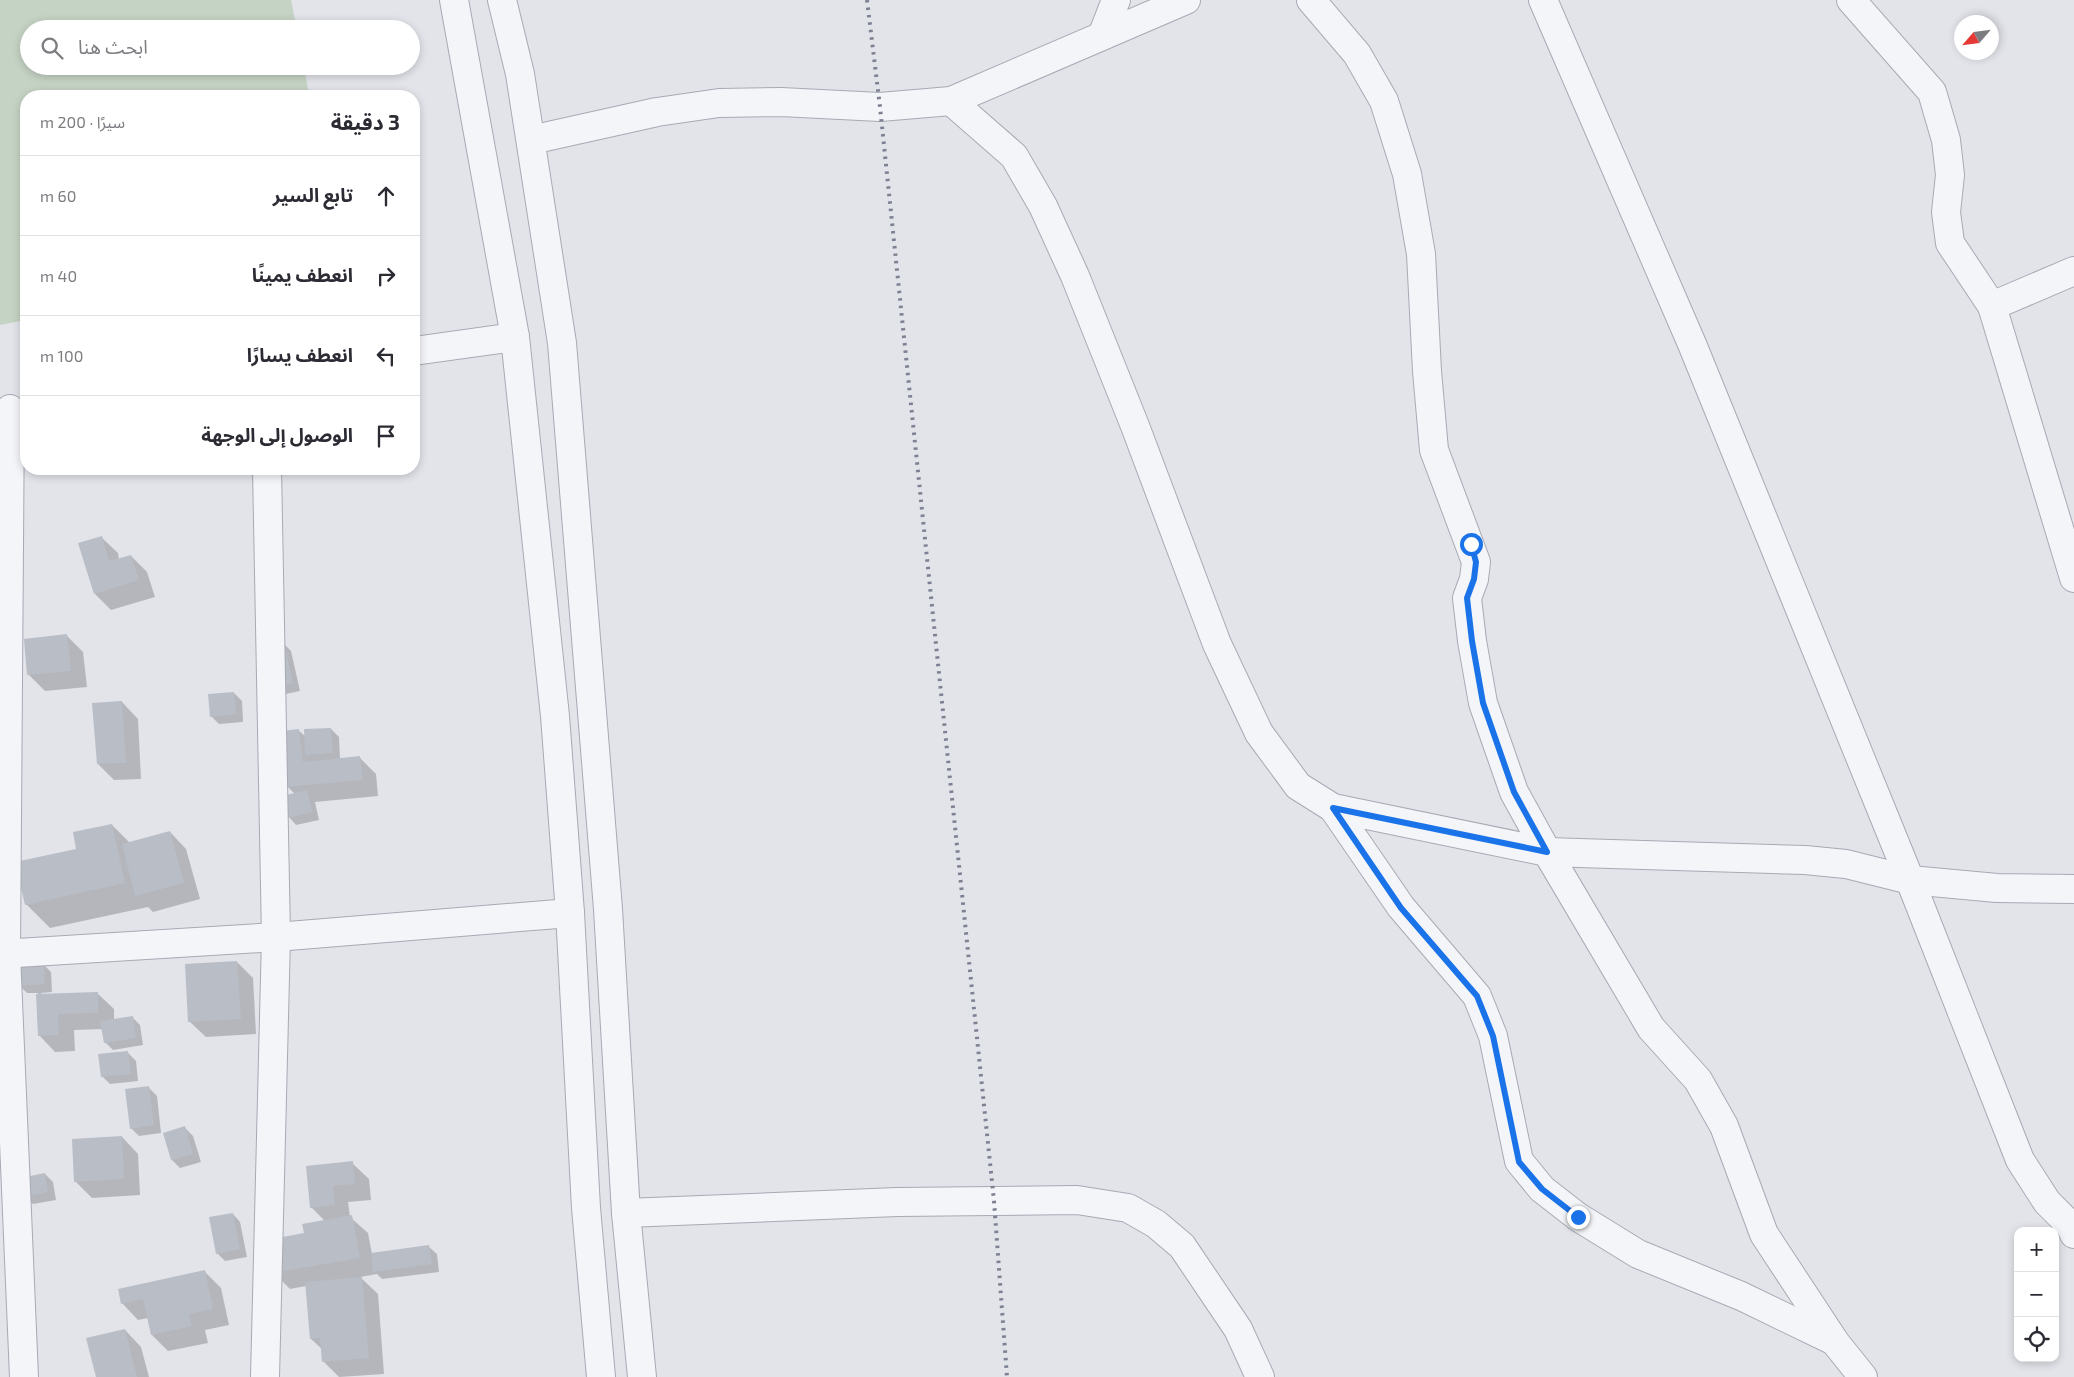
<!DOCTYPE html>
<html lang="ar">
<head>
<meta charset="utf-8">
<style>
  :root { --surface:#fff; --page:#f7f7f7; --text:#2b2b33; --muted:#7c7c81; --line:#e1e1e2 }
  body { margin:0; font-family:"Exo 2","Noto Sans Arabic",sans-serif; background:var(--page); color:var(--text); direction:rtl }
  .controls { position:absolute; right:15px; bottom:15px; display:grid; overflow:hidden; border-radius:10px; box-shadow:0 2px 8px #0003 }
  .controls button { width:45px; height:45px; display:grid; place-items:center; padding:0; border:0; border-bottom:1px solid var(--line); background:var(--surface); color:var(--text); font:25px sans-serif }
  .compass { position:absolute; left:1954px; top:15px; width:45px; height:45px; border-radius:50%; background:var(--surface); box-shadow:0 2px 8px #0003; rotate:242deg }
  .stop { position:absolute; width:15px; height:15px; margin:-11px; border:4px solid #1a73e8; border-radius:50%; background:#fff }
  .stop.end { background:#1a73e8; border-color:#fff; box-shadow:0 1px 5px #0008 }
  .list { margin:0; padding:0; list-style:none }
  h2 { display:flex; justify-content:space-between; align-items:center; height:65px; margin:0; padding:0 20px; font-size:21px }
  h2 small { font-size:16px; font-weight:400; color:var(--muted) }
  .list li { display:grid; grid-template-columns:32px 1fr auto; gap:15px; align-items:center; box-sizing:border-box; height:80px; padding:0 20px; border-top:1px solid var(--line) }
  .list b { display:block; font-size:19px; white-space:nowrap }
  .list em { font-size:16px; font-style:normal; color:var(--muted) }
  .icon { flex:none; width:28px; height:28px; fill:none; stroke:currentColor; stroke-width:2; stroke-linecap:round; stroke-linejoin:round }
  .map { position:relative; flex:none; width:2074px; height:1377px; overflow:hidden; direction:ltr }
  .search { position:absolute; background:var(--surface); box-shadow:0 2px 8px #0003; left:20px; top:20px; width:400px; height:55px; display:flex; align-items:center; gap:12px; box-sizing:border-box; padding:0 18px; border-radius:28px; color:var(--muted); font-size:19px }
  .panel { position:absolute; background:var(--surface); box-shadow:0 2px 8px #0003; left:20px; top:90px; width:400px; height:385px; border-radius:20px; direction:rtl }
  .map>svg:first-child { display:block }
</style>
</head>
<body>
<div class="map">
<svg width="2074" height="1377" viewBox="0 0 2074 1377">
  <rect width="100%" height="100%" fill="#e2e4ea"/>
  <polygon fill="#c5d3c4" points="0,0 291,0 297,29 29,29 29,66 304,66 309,96 26,96 26,320 0,325"/>
  <g fill="#0003">
    <polygon points="101,537 118,553 119,560 131,556 147,572 155,597 111,610 95,594 80,544"/>
    <polygon points="66,635 83,652 87,687 45,691 29,675"/>
    <polygon points="283,643 291,651 300,691 281,695"/>
    <polygon points="234,693 242,701 243,722 219,724 211,716"/>
    <polygon points="122,702 138,719 141,779 114,780 98,764"/>
    <polygon points="331,729 339,737 340,759 360,758 376,774 378,796 315,802 319,820 296,825 289,817 295,794 288,787 299,731 306,737"/>
    <polygon points="112,825 130,843 170,832 186,849 200,899 153,912 148,907 50,928 26,904 77,850"/>
    <polygon points="237,962 253,978 256,1034 206,1037 189,1021"/>
    <polygon points="43,964 51,972 52,992 41,993 41,995 97,993 114,1009 114,1020 132,1017 140,1025 143,1045 113,1050 105,1042 103,1029 74,1030 75,1051 55,1052 39,1035 38,993 27,993 19,985"/>
    <polygon points="128,1053 136,1061 138,1081 110,1084 102,1076"/>
    <polygon points="149,1088 157,1096 161,1133 139,1136 131,1128"/>
    <polygon points="185,1128 193,1136 201,1162 180,1168 172,1160"/>
    <polygon points="122,1137 138,1154 140,1195 92,1198 75,1181"/>
    <polygon points="352,1163 369,1179 371,1200 348,1202 350,1217 368,1233 372,1254 429,1247 437,1254 439,1272 382,1279 377,1274 360,1277 378,1294 384,1374 339,1377 323,1361 322,1349 311,1339 306,1286 290,1289 274,1273 305,1234 325,1221 311,1207"/>
    <polygon points="45,1174 53,1182 56,1200 33,1204 25,1196"/>
    <polygon points="233,1214 240,1222 247,1257 225,1261 217,1253"/>
    <polygon points="204,1271 221,1288 229,1325 205,1330 208,1343 168,1351 152,1335 148,1318 138,1320 122,1303"/>
    <polygon points="125,1330 141,1347 149,1377 97,1377"/>
  </g>
  <g fill="#b9bdc6">
    <polygon points="102,536 109,561 131,555 139,580 94,594 78,543"/>
    <polygon points="67,634 71,671 27,675 24,639"/>
    <polygon points="284,642 293,683 272,688"/>
    <polygon points="234,692 236,714 210,717 208,694"/>
    <polygon points="122,701 126,763 97,764 92,703"/>
    <polygon points="331,728 333,753 305,755 304,729"/>
    <polygon points="299,729 303,762 360,756 363,780 286,787 281,731"/>
    <polygon points="307,790 312,812 287,818 282,796"/>
    <polygon points="112,824 125,883 25,905 15,862 76,849 73,832"/>
    <polygon points="170,831 184,883 135,896 122,844"/>
    <polygon points="237,961 241,1019 188,1022 185,964"/>
    <polygon points="44,963 45,984 18,986 17,964"/>
    <polygon points="98,992 98,1013 58,1014 59,1035 38,1036 36,994"/>
    <polygon points="133,1016 136,1038 104,1043 100,1021"/>
    <polygon points="128,1051 131,1074 101,1077 98,1054"/>
    <polygon points="149,1086 154,1125 130,1129 125,1089"/>
    <polygon points="185,1126 193,1154 171,1160 163,1133"/>
    <polygon points="122,1136 124,1179 74,1182 72,1139"/>
    <polygon points="353,1161 355,1184 333,1186 335,1205 310,1208 306,1166"/>
    <polygon points="45,1173 48,1192 23,1197 20,1178"/>
    <polygon points="233,1213 240,1249 216,1254 209,1217"/>
    <polygon points="352,1215 360,1258 273,1273 267,1240 304,1233 302,1224"/>
    <polygon points="429,1245 432,1264 373,1272 371,1253"/>
    <polygon points="205,1270 213,1309 189,1314 192,1326 151,1335 143,1299 121,1304 118,1289"/>
    <polygon points="362,1277 369,1358 322,1362 320,1338 310,1339 305,1282"/>
    <polygon points="125,1329 137,1377 96,1377 86,1338"/>
  </g>
  <g fill="none" stroke-linecap="round" stroke-linejoin="round">
    <defs>
      <g id="minor">
        <polyline points="1311,0 1357,54 1384,101 1407,174 1421,254 1427,371 1434,450 1476,562 1474,579 1467,598 1472,641 1483,703 1514,792 1547,852 1651,1028 1698,1080 1724,1126 1764,1234 1835,1342 1863,1377"/>
        <polyline points="1543,0 1692,344 1910,880 2020,1160 2047,1202 2070,1225 2074,1234"/>
        <polyline points="1851,0 1932,92 1946,140 1950,175 1946,212 1950,243 1992,306 2074,578"/>
        <polyline points="1102,36 1116,0"/>
        <polyline points="951,101 1014,156 1043,206 1075,276 1135,426 1217,644 1259,733 1298,786 1333,808 1547,852 1805,860 1846,864 1910,880 1997,888 2074,889"/>
        <polyline points="531,140 657,112 719,103 781,102 880,107 951,101 1186,0"/>
        <polyline points="1992,306 2074,271"/>
        <polyline points="414,351 515,337"/>
        <polyline points="10,409 6,954 24,1377"/>
        <polyline points="1333,808 1401,907 1477,996 1493,1036 1519,1161 1542,1189 1578,1217 1638,1254 1741,1296 1834,1341"/>
        <polyline points="0,954 276,937 570,913"/>
        <polyline points="626,1213 897,1202 994,1201 1077,1200 1128,1208 1156,1224 1182,1246 1238,1329 1260,1377"/>
        <polyline points="265,1377 276,937 267,469"/>
      </g>
      <g id="tertiary">
        <polyline points="454,0 515,337 555,716 570,913 586,1208 601,1377"/>
        <polyline points="502,0 520,74 562,343 608,909 626,1213 642,1377"/>
      </g>
    </defs>
    <use href="#minor" stroke="#a7aab4" stroke-width="30"/>
    <use href="#tertiary" stroke="#a7aab4" stroke-width="30"/>
    <use href="#minor" stroke="#f4f5f8" stroke-width="28"/>
    <use href="#tertiary" stroke="#f4f5f8" stroke-width="28"/>
    <polyline stroke="#7c8292" stroke-width="4" stroke-dasharray="2.5 5" stroke-linecap="butt" points="867,0 880,107 994,1201 1007,1377"/>
  </g>
  <g fill="none" stroke-linecap="round" stroke-linejoin="round">
    <polyline stroke="#1a73e8" stroke-width="6" points="1471,544 1476,562 1474,579 1467,598 1472,641 1483,703 1514,792 1547,852 1333,808 1401,908 1477,996 1493,1036 1519,1162 1542,1189 1578,1217"/>
  </g>
</svg>
<div class="controls">
<button>+</button>
<button>−</button>
<button><svg class="icon" aria-label="locate" viewBox="0 0 24 24"><circle cx="12" cy="12" r="6"/><path d="M12 2v4M12 18v4M2 12h4M18 12h4"/></svg></button>
</div>
<svg class="compass" viewBox="-18 -18 36 36"><path d="M0-13l5 13h-10z" fill="#e53935"/><path d="M0 13l5-13h-10z" fill="#7c7c81"/></svg>
<div class="stop" style="left:1471px;top:544px"></div>
<div class="stop end" style="left:1578px;top:1217px"></div>
<div class="search"><svg class="icon" aria-label="search" viewBox="0 0 24 24"><circle cx="10" cy="10" r="6"/><path d="M15 15l6 6"/></svg>ابحث هنا</div>
<section class="panel">
<h2>3 دقيقة<small>سيرًا · 200 m</small></h2>
<ul class="list">
<li><svg class="icon" aria-label="ahead" viewBox="0 0 24 24"><path d="M12 20V5M6 11l6-6 6 6"/></svg><div><b>تابع السير</b></div><em>60 m</em></li>
<li><svg class="icon" aria-label="right" viewBox="0 0 24 24"><path d="M7 20v-9h11M14 6l5 5-5 5"/></svg><div><b>انعطف يمينًا</b></div><em>40 m</em></li>
<li><svg class="icon" aria-label="left" viewBox="0 0 24 24"><path d="M17 20v-9H6M10 6l-5 5 5 5"/></svg><div><b>انعطف يسارًا</b></div><em>100 m</em></li>
<li><svg class="icon" aria-label="arrive" viewBox="0 0 24 24"><path d="M6 21V4h12l-3 4 3 4H6"/></svg><div><b>الوصول إلى الوجهة</b></div></li>
</ul>
</section>
</div>
</body>
</html>
